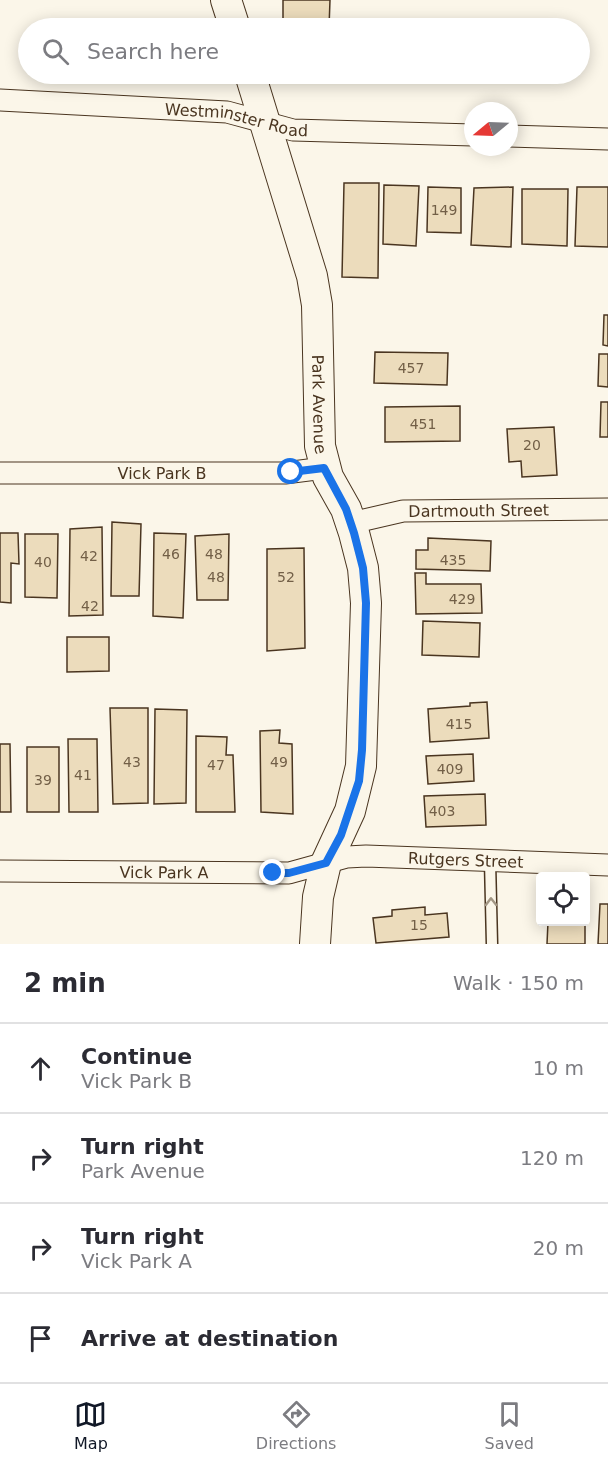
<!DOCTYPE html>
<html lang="en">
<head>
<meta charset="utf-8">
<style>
  :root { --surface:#fff; --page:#f7f7f7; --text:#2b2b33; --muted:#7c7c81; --line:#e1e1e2; --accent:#111827 }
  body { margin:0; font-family:"DejaVu Sans",sans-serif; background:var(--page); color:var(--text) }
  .controls { position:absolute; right:18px; bottom:18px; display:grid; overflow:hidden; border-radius:6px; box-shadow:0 3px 15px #0003 }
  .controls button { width:54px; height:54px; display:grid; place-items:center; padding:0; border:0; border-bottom:2px solid var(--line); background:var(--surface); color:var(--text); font:30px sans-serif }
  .compass { position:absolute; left:464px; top:102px; width:54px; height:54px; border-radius:50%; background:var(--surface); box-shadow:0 3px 15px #0003; rotate:251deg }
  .stop { position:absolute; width:18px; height:18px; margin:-14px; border:4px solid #1a73e8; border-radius:50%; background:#fff }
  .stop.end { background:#1a73e8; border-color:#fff; box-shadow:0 2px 6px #0008 }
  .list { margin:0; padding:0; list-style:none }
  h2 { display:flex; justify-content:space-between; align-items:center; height:78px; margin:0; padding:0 24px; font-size:26px }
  h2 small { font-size:20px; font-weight:400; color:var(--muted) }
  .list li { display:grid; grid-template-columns:39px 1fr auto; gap:18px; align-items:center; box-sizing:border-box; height:90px; padding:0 24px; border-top:2px solid var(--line) }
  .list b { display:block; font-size:22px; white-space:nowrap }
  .list p { margin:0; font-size:20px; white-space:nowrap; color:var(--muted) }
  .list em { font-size:20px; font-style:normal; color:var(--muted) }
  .icon { flex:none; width:33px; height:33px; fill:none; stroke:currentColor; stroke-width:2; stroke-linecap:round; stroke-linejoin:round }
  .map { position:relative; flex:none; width:608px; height:944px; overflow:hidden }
  .search { position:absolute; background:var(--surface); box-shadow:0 3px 15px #0003; left:18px; right:18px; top:18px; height:66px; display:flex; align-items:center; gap:15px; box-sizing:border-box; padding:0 21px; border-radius:33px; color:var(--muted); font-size:22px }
  .sheet { height:438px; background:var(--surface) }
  nav { display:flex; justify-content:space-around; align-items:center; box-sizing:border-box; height:84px; border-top:2px solid var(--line); background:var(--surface); font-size:16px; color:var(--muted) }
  nav a { display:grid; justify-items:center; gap:3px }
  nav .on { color:var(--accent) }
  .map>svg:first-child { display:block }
</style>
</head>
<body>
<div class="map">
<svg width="608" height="944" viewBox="0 0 608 944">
  <rect width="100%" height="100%" fill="#fbf6e9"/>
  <g fill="#ecdcbc" stroke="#4a3520" stroke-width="1.5">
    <polygon points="283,0 330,0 329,28 334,28 283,28"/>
    <polygon points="344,183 379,183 378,278 342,277"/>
    <polygon points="384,185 419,186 416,246 383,244"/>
    <polygon points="428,187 461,188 461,233 427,232"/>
    <polygon points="513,187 511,247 471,245 474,188"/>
    <polygon points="577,187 608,187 608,247 575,246"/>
    <polygon points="522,189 568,189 567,246 522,244"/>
    <polygon points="604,315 608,315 608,346 603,345"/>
    <polygon points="375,352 448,353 447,385 374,383"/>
    <polygon points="599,354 608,354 608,387 598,386"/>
    <polygon points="601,402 608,402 608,437 600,437"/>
    <polygon points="460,406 460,441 385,442 385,407"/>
    <polygon points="554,427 557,475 522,477 521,461 509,462 507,429"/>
    <polygon points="112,522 141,524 139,596 111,596"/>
    <polygon points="102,527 103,615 69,616 70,529"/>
    <polygon points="0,533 18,533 19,564 11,563 11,603 0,602"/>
    <polygon points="154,533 186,534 183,618 153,616"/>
    <polygon points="25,534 58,534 57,598 25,597"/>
    <polygon points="229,534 228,600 197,600 195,536"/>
    <polygon points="428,538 491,541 490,571 416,569 416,550 428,550"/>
    <polygon points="304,548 305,648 267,651 267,549"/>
    <polygon points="415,573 426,573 426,584 481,584 482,613 416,614"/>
    <polygon points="423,621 480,623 479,657 422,655"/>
    <polygon points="67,637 109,637 109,671 67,672"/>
    <polygon points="487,702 489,738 430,742 428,709 470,706 470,703"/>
    <polygon points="110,708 148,708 148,803 113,804"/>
    <polygon points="155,709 187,710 186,803 154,804"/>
    <polygon points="280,730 279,743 292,744 293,814 261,812 260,731"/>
    <polygon points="196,736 227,737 226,755 233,755 235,812 196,812"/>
    <polygon points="68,739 97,739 98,812 69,812"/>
    <polygon points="0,744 10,744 11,812 0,812"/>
    <rect x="27" y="747" width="32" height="65"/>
    <polygon points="473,754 474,781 428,784 426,756"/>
    <polygon points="485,794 486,825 426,827 424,796"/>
    <polygon points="600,904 608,904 608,944 598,944"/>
    <polygon points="425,907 425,915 447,913 449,937 376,943 373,918 392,916 392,910"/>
    <polygon points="548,922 585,922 585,944 547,944"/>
  </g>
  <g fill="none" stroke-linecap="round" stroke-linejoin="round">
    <defs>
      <polyline id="lane" points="490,861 492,944"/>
      <g id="street">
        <path id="s1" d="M0,100L227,112L293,130L473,135"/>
        <polyline points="509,136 608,139"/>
        <path id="s2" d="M0,473H285L324,468"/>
        <path id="s3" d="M351,523L403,511L608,509"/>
        <path id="s4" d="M0,871L289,873L347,857L366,856L608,865"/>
      </g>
      <g id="secondary">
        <polyline points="226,0 235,28"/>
        <path id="s5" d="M250,74L312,276L317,305L320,446L328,477L346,509L354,533L363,568L366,603L361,766L350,811L326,863L318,897L315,944"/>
      </g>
    </defs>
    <use href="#lane" stroke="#4a3520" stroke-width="13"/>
    <use href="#street" stroke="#4a3520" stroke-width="23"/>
    <use href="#secondary" stroke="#4a3520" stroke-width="32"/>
    <use href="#lane" stroke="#fbf6e9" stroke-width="10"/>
    <use href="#street" stroke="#fbf6e9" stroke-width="21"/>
    <use href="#secondary" stroke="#fbf6e9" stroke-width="30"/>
  </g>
  <defs><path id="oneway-chevron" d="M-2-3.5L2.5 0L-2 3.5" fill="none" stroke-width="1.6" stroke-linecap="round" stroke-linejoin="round" transform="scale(1.5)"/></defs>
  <use stroke="#a29684" href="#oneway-chevron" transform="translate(491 902) rotate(-91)"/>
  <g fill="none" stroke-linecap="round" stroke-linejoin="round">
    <polyline stroke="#1a73e8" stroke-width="8" points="273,873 289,873 326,863 341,835 359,781 362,750 366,603 363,568 354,533 346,509 324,468 291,472"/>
  </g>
  <g text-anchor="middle" stroke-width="4.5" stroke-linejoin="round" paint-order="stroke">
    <g font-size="14" fill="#725f47">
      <text x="444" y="215">149</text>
      <text x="411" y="373">457</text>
      <text x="423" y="429">451</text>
      <text x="532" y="450">20</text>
      <text x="171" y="559">46</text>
      <text x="214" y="559">48</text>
      <text x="89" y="561">42</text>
      <text x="453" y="565">435</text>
      <text x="43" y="567">40</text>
      <text x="216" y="582">48</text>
      <text x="286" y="582">52</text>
      <text x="462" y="604">429</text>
      <text x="90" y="611">42</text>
      <text x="459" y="729">415</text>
      <text x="132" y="767">43</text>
      <text x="279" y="767">49</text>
      <text x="216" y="770">47</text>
      <text x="450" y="774">409</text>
      <text x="83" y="780">41</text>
      <text x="43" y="785">39</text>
      <text x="442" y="816">403</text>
      <text x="419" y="930">15</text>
    </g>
    <g font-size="16" fill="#4a3520" stroke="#fbf6e9">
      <text dy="6" stroke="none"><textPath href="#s1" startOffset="238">Westminster Road</textPath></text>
      <text dy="6" stroke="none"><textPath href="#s5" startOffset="340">Park Avenue</textPath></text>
      <text dy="6" stroke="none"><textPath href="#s2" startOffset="162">Vick Park B</textPath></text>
      <text dy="6" stroke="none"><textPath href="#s3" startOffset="129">Dartmouth Street</textPath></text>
      <text dy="6" stroke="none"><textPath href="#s4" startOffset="468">Rutgers Street</textPath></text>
      <text dy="6" stroke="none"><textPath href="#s4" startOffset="164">Vick Park A</textPath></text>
    </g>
  </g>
</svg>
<div class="controls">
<button><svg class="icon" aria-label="locate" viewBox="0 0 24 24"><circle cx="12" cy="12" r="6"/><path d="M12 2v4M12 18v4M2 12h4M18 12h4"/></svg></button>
</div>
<svg class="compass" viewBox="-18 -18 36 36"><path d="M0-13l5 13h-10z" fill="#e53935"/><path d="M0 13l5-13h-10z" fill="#7c7c81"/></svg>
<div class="stop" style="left:291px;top:472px"></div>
<div class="stop end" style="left:273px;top:873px"></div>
<div class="search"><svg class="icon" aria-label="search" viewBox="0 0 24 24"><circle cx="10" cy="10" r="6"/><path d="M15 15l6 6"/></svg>Search here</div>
</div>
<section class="sheet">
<h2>2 min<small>Walk · 150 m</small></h2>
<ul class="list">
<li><svg class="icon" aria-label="ahead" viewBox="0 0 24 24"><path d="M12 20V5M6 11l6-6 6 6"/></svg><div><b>Continue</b><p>Vick Park B</p></div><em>10 m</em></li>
<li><svg class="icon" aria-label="right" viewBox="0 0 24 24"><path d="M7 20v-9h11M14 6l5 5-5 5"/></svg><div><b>Turn right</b><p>Park Avenue</p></div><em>120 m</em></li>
<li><svg class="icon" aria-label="right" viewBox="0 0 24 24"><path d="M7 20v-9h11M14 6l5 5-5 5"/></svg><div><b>Turn right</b><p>Vick Park A</p></div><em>20 m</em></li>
<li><svg class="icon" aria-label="arrive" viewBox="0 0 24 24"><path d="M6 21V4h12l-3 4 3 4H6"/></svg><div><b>Arrive at destination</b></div></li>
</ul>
</section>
<nav>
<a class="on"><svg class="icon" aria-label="map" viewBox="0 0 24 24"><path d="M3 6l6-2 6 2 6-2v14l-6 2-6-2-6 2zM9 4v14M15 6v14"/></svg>Map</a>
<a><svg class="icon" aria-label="directions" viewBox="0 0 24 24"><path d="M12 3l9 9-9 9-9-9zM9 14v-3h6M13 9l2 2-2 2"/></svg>Directions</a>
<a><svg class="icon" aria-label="saved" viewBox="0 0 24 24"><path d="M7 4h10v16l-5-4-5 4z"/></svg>Saved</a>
</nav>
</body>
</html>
